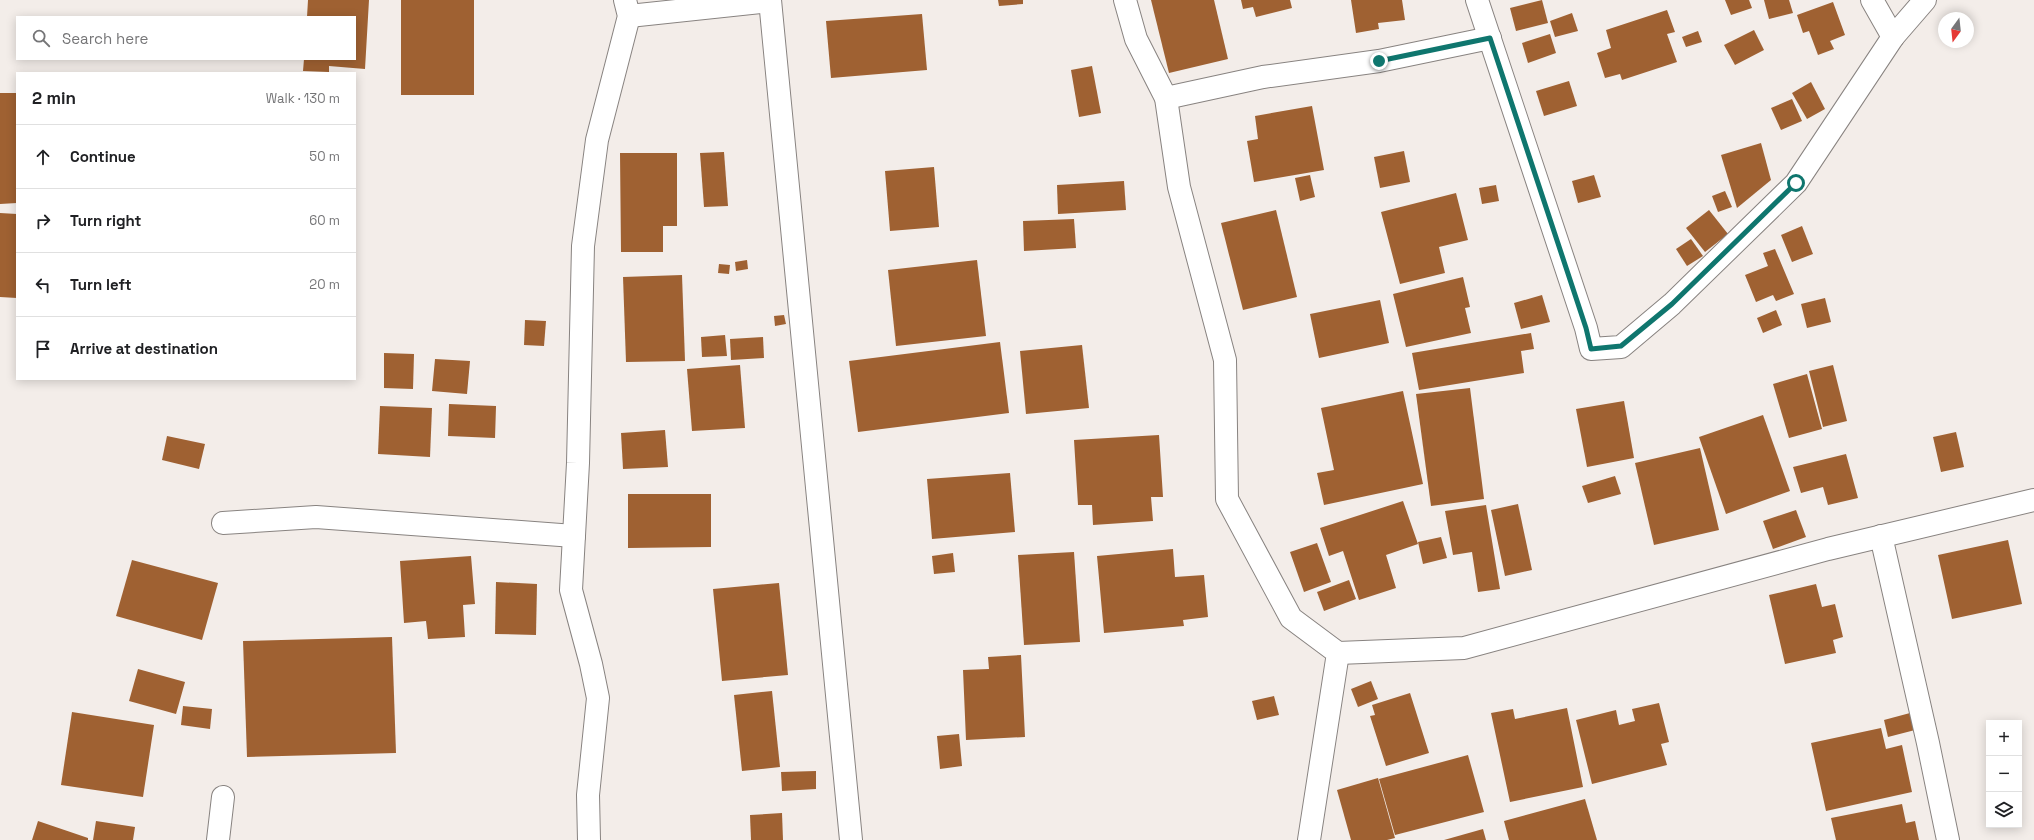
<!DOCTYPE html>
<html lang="en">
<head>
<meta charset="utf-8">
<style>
  :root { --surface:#fff; --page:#f6f6f6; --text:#202124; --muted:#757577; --line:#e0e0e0 }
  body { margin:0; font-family:"Space Grotesk",sans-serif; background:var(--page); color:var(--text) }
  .controls { position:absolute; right:12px; bottom:12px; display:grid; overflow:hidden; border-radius:0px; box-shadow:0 2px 10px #0003 }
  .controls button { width:36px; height:36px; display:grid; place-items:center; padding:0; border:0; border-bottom:1px solid var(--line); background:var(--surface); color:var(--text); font:20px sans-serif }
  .compass { position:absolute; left:1938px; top:12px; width:36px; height:36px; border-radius:50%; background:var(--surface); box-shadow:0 2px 10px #0003; rotate:195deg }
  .stop { position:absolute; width:12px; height:12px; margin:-9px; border:3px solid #0f766e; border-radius:50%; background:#fff }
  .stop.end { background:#0f766e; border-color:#fff; box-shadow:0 1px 4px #0008 }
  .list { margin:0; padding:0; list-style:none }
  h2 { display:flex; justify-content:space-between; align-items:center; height:52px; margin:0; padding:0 16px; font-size:17px }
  h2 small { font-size:13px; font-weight:400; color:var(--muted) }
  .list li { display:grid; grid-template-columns:26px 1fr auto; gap:12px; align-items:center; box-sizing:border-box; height:64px; padding:0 16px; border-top:1px solid var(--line) }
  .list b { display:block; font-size:15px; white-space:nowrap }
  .list em { font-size:13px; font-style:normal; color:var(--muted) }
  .icon { flex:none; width:22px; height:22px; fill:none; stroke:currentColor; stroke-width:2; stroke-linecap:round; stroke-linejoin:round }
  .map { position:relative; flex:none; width:2034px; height:840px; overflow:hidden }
  .search { position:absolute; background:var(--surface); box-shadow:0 2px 10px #0003; left:16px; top:16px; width:340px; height:44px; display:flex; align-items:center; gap:10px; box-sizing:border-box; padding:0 14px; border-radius:0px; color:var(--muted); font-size:15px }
  .panel { position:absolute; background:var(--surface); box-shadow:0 2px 10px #0003; left:16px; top:72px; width:340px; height:308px; border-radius:0px }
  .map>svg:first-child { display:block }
</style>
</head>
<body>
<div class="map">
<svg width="2034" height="840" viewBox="0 0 2034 840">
  <rect width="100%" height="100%" fill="#f3ede9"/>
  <g fill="#9f6132">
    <polygon points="308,0 369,0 365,69 329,66 329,72 303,71 304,59 355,59 355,17 307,17"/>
    <rect x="401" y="0" width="73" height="95"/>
    <polygon points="998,0 1023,0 1023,4 999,6"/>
    <polygon points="1151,0 1214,0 1228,59 1169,73"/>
    <polygon points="1241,0 1290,0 1292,8 1256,17 1253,7 1243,9"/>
    <polygon points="1351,0 1402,0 1405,20 1378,23 1379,29 1356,33"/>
    <polygon points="1542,0 1548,23 1516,31 1510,8"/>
    <polygon points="1725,0 1749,0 1752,8 1731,15"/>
    <polygon points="1764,0 1789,0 1793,13 1769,19"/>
    <polygon points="1833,2 1845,35 1830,41 1834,49 1818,55 1809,31 1803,33 1797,15"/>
    <polygon points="1667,10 1675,32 1667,34 1677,62 1622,80 1620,74 1605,78 1597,53 1611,48 1606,30"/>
    <polygon points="1572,13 1578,31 1555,37 1550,21"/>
    <polygon points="922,14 927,70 831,78 826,21"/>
    <polygon points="1754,30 1764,50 1735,65 1724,45"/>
    <polygon points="1698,31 1702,42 1686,47 1682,37"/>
    <polygon points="1550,34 1556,53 1528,63 1522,43"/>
    <polygon points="1092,66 1101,113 1079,117 1071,70"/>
    <polygon points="1569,81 1577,106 1544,116 1536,91"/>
    <polygon points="1811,82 1825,109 1807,119 1792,93"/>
    <polygon points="0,93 17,93 17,203 0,204"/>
    <polygon points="1792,99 1802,121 1781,130 1771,108"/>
    <polygon points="1312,106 1324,170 1254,182 1247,141 1258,139 1255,116"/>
    <polygon points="1761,143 1771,180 1737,208 1721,155"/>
    <polygon points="1404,151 1410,182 1380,188 1374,157"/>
    <polygon points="724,152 728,206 704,207 700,153"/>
    <polygon points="620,153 677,153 677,226 663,226 663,252 621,252"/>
    <polygon points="934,167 939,227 890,231 885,171"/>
    <polygon points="1310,175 1315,197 1300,201 1295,178"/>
    <polygon points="1594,175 1601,197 1578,203 1572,181"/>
    <polygon points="1124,181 1126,210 1058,214 1057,185"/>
    <polygon points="1496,185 1499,201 1482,204 1479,188"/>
    <polygon points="1725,191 1732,207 1718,212 1712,196"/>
    <polygon points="1456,193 1468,240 1439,247 1445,273 1400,284 1381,212"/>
    <polygon points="1276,210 1297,297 1243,310 1221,223"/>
    <polygon points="1709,210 1728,234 1705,252 1686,228"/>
    <polygon points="0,213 17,214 17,298 0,297"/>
    <polygon points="1074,219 1076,248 1024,251 1023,221"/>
    <polygon points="1802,226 1813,254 1792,262 1781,235"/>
    <polygon points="1691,239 1703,256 1687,266 1676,249"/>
    <polygon points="1775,249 1794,294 1776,301 1773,295 1756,302 1745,275 1768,266 1763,253"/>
    <polygon points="747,260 748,269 736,271 735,262"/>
    <polygon points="977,260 986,336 896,346 888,270"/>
    <polygon points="719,264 730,265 729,274 718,273"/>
    <polygon points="682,275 685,361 626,362 623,277"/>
    <polygon points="1463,277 1470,307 1465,308 1471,333 1406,347 1393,294"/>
    <polygon points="1542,295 1550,322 1521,329 1514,303"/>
    <polygon points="1825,298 1831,322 1807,328 1801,304"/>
    <polygon points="1380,300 1389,343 1319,358 1310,314"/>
    <polygon points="1776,310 1782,325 1763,333 1757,318"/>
    <polygon points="784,315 786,324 775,326 774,316"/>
    <polygon points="525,320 546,321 544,346 524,345"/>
    <polygon points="1531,333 1534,349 1521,351 1524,373 1419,390 1412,353"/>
    <polygon points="725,335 727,356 702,357 701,337"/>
    <polygon points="763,337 764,358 731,360 730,339"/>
    <polygon points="1000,342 1009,413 858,432 849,361"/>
    <polygon points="1082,345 1089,408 1026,414 1020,351"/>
    <polygon points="384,353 414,354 413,389 384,388"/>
    <polygon points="435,359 470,361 467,394 432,391"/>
    <polygon points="740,365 745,428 692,431 687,369"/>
    <polygon points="1833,365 1847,421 1823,427 1809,371"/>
    <polygon points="1807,374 1822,429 1789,438 1773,384"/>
    <polygon points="1470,388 1484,499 1431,506 1416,394"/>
    <polygon points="1403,391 1423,484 1324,505 1317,473 1334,470 1321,408"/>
    <polygon points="1624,401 1634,458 1587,467 1576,409"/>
    <polygon points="449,404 496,406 495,438 448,436"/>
    <polygon points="380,406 432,408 430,457 378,454"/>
    <polygon points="1763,415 1790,491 1726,514 1699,437"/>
    <polygon points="665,430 668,467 623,469 621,433"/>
    <polygon points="1956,432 1964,467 1941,472 1933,437"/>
    <polygon points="1159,435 1163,497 1151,497 1153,521 1093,525 1092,505 1078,505 1074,440"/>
    <polygon points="167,436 205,444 199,469 162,460"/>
    <polygon points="1700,448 1719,530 1654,545 1635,463"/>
    <polygon points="1846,454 1858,498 1828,505 1823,487 1801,493 1793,467"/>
    <polygon points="1010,473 1015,532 932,539 927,479"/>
    <polygon points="1615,476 1621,494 1588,503 1582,486"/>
    <polygon points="628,494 711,494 711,547 628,548"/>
    <polygon points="1403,501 1418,544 1386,555 1396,588 1359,600 1343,551 1329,556 1320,528"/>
    <polygon points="1518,504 1532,570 1505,576 1491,510"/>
    <polygon points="1486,505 1500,589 1478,592 1472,552 1453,555 1445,511"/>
    <polygon points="1796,510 1806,537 1773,549 1763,521"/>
    <polygon points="1441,537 1447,558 1423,564 1418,542"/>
    <polygon points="2008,540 2022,604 1952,619 1938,555"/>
    <polygon points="1317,543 1331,582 1304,592 1290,552"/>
    <polygon points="1173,549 1175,577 1204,575 1208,617 1183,620 1184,626 1104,633 1097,556"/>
    <polygon points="1074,552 1080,642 1024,645 1018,555"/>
    <polygon points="953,553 955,572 934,574 932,556"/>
    <polygon points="471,556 475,604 463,605 465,637 428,639 426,621 404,623 400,561"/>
    <polygon points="132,560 218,583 202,640 116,616"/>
    <polygon points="1349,580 1356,599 1324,611 1317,592"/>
    <polygon points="496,582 537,584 536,635 495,634"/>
    <polygon points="779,583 788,675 722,681 713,589"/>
    <polygon points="1816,584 1822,607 1835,604 1843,637 1833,640 1836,653 1785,664 1769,595"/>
    <polygon points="392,637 396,753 247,757 243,641"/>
    <polygon points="1021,655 1025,737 966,740 963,670 989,669 988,657"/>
    <polygon points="138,669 185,682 176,714 129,701"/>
    <polygon points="1371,681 1378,699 1358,707 1351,689"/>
    <polygon points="772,691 780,767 742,771 734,695"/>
    <polygon points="1410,693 1429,753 1386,766 1370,716 1375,715 1372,705"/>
    <polygon points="1274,696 1279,715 1257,720 1252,701"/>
    <polygon points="1659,703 1669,742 1661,744 1667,765 1592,784 1576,720 1616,710 1619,725 1635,721 1632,709"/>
    <polygon points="183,706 212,709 210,729 181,725"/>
    <polygon points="1567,708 1583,787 1510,802 1491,713 1513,709 1515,719"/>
    <polygon points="72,712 154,725 143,797 61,785"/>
    <polygon points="1910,713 1915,730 1888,737 1884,720"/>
    <polygon points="1881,728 1886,749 1902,745 1912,792 1826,811 1811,743"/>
    <polygon points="959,734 962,766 940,769 937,736"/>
    <polygon points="1468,755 1484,812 1395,835 1379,779"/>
    <polygon points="816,771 816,789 782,791 781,772"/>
    <polygon points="1378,778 1395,838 1387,840 1351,840 1337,790"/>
    <polygon points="1585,799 1597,840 1509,840 1504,821"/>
    <polygon points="1902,804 1906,823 1915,821 1919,840 1836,840 1831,818"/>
    <polygon points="782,813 783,840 751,840 750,815"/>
    <polygon points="38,821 88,838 88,840 32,840"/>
    <polygon points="96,821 135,827 133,840 93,840"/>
    <polygon points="1483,829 1486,840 1444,840"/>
  </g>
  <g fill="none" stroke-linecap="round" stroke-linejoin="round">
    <defs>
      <g id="minor">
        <polyline points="770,0 851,840"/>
        <polyline points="1125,0 1136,39 1166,98 1179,187 1225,360 1227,499 1291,618 1338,653 1309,840"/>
        <polyline points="1477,0 1586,328 1591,349 1621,347 1672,304 1796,183 1893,37 1925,0"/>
        <polyline points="1872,0 1893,37"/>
        <polyline points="629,16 770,1"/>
        <polyline points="1166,98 1263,77 1379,61 1490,38"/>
        <polyline points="223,523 316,517 574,536"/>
        <polyline points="1881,536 1928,743 1948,840"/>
        <polyline points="1338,653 1464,648 1828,549 2034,500"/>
        <polyline points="218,840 223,797"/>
        <polyline points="589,840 588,795 598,698 591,664 571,590 578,463 583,246 597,140 629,16 625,0"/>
      </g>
    </defs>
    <use href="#minor" stroke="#888380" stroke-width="24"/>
    <use href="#minor" stroke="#fff" stroke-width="22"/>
  </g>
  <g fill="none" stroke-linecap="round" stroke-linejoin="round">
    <polyline stroke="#0f766e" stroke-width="5" points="1379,61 1490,38 1586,328 1591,349 1621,346 1672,304 1796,183"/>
  </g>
</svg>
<div class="controls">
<button>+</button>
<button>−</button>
<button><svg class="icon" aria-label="layers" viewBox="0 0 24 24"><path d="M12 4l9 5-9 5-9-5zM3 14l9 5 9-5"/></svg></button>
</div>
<svg class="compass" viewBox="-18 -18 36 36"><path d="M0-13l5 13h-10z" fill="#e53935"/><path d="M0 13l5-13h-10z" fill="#757577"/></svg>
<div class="stop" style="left:1796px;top:183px"></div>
<div class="stop end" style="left:1379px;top:61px"></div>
<div class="search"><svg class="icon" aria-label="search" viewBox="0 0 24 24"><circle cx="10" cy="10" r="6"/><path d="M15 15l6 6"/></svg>Search here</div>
<section class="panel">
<h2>2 min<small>Walk · 130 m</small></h2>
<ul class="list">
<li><svg class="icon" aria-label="ahead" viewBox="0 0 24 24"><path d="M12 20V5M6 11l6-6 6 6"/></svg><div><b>Continue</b></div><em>50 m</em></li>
<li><svg class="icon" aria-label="right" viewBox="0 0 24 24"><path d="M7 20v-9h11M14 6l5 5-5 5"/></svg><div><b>Turn right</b></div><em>60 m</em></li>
<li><svg class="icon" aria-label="left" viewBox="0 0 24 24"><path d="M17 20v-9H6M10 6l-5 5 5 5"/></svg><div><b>Turn left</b></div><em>20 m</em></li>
<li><svg class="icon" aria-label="arrive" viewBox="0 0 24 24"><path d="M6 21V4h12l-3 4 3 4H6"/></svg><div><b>Arrive at destination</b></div></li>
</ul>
</section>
</div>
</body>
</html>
